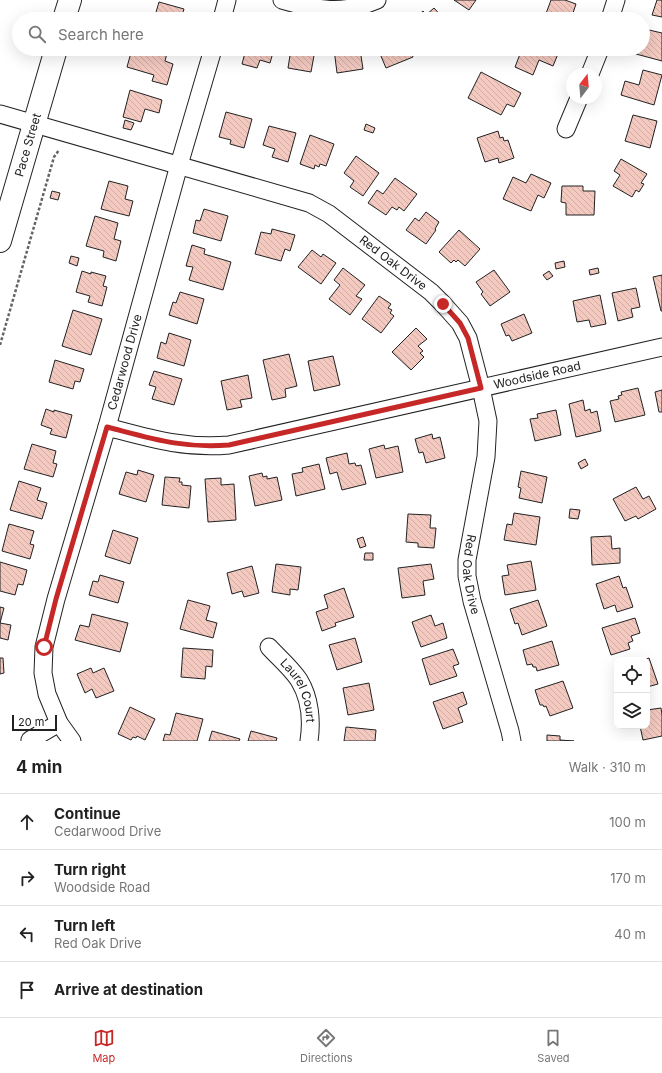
<!DOCTYPE html>
<html lang="en">
<head>
<meta charset="utf-8">
<style>
  :root { --surface:#fff; --page:#f6f6f6; --text:#222; --muted:#767676; --line:#e0e0e0; --accent:#c62828 }
  body { margin:0; font-family:Inter,sans-serif; background:var(--page); color:var(--text) }
  .controls { position:absolute; right:12px; bottom:12px; display:grid; overflow:hidden; border-radius:8px; box-shadow:0 4px 16px #0002 }
  .controls button { width:36px; height:36px; display:grid; place-items:center; padding:0; border:0; border-bottom:1px solid var(--line); background:var(--surface); color:var(--text); font:20px sans-serif }
  .compass { position:absolute; left:566px; top:68px; width:36px; height:36px; border-radius:50%; background:var(--surface); box-shadow:0 4px 16px #0002; rotate:16deg }
  .scale { position:absolute; left:12px; bottom:10px; width:45px; box-sizing:border-box; padding-left:4px; border:2px solid #222; border-top:0; font-size:11px; line-height:14px; white-space:nowrap; color:#222; -webkit-text-stroke:3px #fff; paint-order:stroke }
  .stop { position:absolute; width:12px; height:12px; margin:-9px; border:3px solid #c62828; border-radius:50%; background:#fff }
  .stop.end { background:#c62828; border-color:#fff; box-shadow:0 1px 4px #0008 }
  .list { margin:0; padding:0; list-style:none }
  h2 { display:flex; justify-content:space-between; align-items:center; height:52px; margin:0; padding:0 16px; font-size:17px }
  h2 small { font-size:13px; font-weight:400; color:var(--muted) }
  .list li { display:grid; grid-template-columns:26px 1fr auto; gap:12px; align-items:center; box-sizing:border-box; height:56px; padding:0 16px; border-top:1px solid var(--line) }
  .list b { display:block; font-size:15px; white-space:nowrap }
  .list p { margin:0; font-size:13px; white-space:nowrap; color:var(--muted) }
  .list em { font-size:13px; font-style:normal; color:var(--muted) }
  .icon { flex:none; width:22px; height:22px; fill:none; stroke:currentColor; stroke-width:2; stroke-linecap:round; stroke-linejoin:round }
  .map { position:relative; flex:none; width:662px; height:741px; overflow:hidden }
  .search { position:absolute; background:var(--surface); box-shadow:0 4px 16px #0002; left:12px; right:12px; top:12px; height:44px; display:flex; align-items:center; gap:10px; box-sizing:border-box; padding:0 14px; border-radius:22px; color:var(--muted); font-size:15px }
  .sheet { height:276px; background:var(--surface) }
  nav { display:flex; justify-content:space-around; align-items:center; box-sizing:border-box; height:56px; border-top:1px solid var(--line); background:var(--surface); font-size:11px; color:var(--muted) }
  nav a { display:grid; justify-items:center; gap:2px }
  nav .on { color:var(--accent) }
  .map>svg:first-child { display:block }
</style>
</head>
<body>
<div class="map">
<svg width="662" height="741" viewBox="0 0 662 741">
  <defs>
    <pattern id="building-back-hatch" width="6" height="6" patternUnits="userSpaceOnUse"><rect width="6" height="6" fill="#f3c9c0"/><path d="M-1 5l2 2M0 0l6 6M5-1l2 2" fill="none" stroke="#d0aca5"/></pattern>
  </defs>
  <rect width="100%" height="100%" fill="#fff"/>
  <g fill="url(#building-back-hatch)" stroke="#222">
    <polygon points="454,0 476,0 469,10"/>
    <polygon points="551,0 565,0 576,4 572,16 576,18 575,19 544,19"/>
    <polygon points="657,0 662,0 662,17 652,15"/>
    <polygon points="159,2 184,9 181,19 154,19"/>
    <polygon points="434,8 444,19 414,19 423,11 426,15"/>
    <polygon points="649,30 662,33 662,61 636,54 637,49 643,49 643,41 644,38 646,39"/>
    <polygon points="132,49 168,49 165,61 173,64 167,85 152,81 154,75 127,67"/>
    <polygon points="246,49 274,49 270,63 260,60 257,68 242,64"/>
    <polygon points="291,49 315,50 311,72 288,68"/>
    <polygon points="334,49 360,49 363,69 337,73"/>
    <polygon points="378,49 410,49 413,57 386,68"/>
    <polygon points="522,49 560,49 553,66 539,60 533,75 515,67"/>
    <polygon points="643,70 662,75 654,105 621,95 625,81 639,85"/>
    <polygon points="481,72 521,93 514,107 507,104 501,115 468,98"/>
    <polygon points="130,90 162,100 159,113 145,109 141,122 123,117"/>
    <polygon points="226,112 252,119 244,148 230,144 231,140 219,137"/>
    <polygon points="633,115 657,121 650,148 625,141"/>
    <polygon points="125,120 134,123 131,130 123,128"/>
    <polygon points="366,124 375,128 373,133 364,130"/>
    <polygon points="269,126 296,133 288,162 272,157 275,149 263,145"/>
    <polygon points="498,131 500,138 503,137 504,141 508,140 514,158 499,163 498,158 485,162 477,138"/>
    <polygon points="310,135 334,144 326,166 320,164 319,167 315,165 314,169 300,164"/>
    <polygon points="356,156 379,173 363,196 350,187 354,181 344,173"/>
    <polygon points="621,159 647,174 641,183 644,184 639,192 636,190 632,197 613,186 620,175 614,171"/>
    <polygon points="531,174 551,183 544,198 538,195 531,211 503,199 513,177 526,183"/>
    <polygon points="395,178 417,194 404,211 399,207 397,210 392,207 386,215 368,203 377,190 383,194"/>
    <polygon points="109,181 128,186 125,199 133,201 129,216 101,209"/>
    <polygon points="562,186 583,186 583,191 595,191 594,215 566,215 566,203 561,202"/>
    <polygon points="52,191 60,193 58,200 50,198"/>
    <polygon points="204,209 228,216 221,241 193,233 196,220 200,221"/>
    <polygon points="426,212 439,222 435,229 436,230 426,244 406,230 415,218 419,221"/>
    <polygon points="95,216 118,223 114,239 121,241 116,261 103,257 104,251 86,246"/>
    <polygon points="272,229 295,235 290,251 285,249 281,261 255,254 261,232 271,234"/>
    <polygon points="459,230 480,249 465,266 458,260 456,262 454,260 451,263 439,252"/>
    <polygon points="192,245 205,249 204,254 231,262 223,290 189,280 193,267 186,266"/>
    <polygon points="312,250 321,257 323,254 336,263 321,284 298,267"/>
    <polygon points="71,256 79,258 77,266 69,263"/>
    <polygon points="564,261 565,267 556,269 555,263"/>
    <polygon points="343,268 365,285 356,296 362,299 350,315 329,299 340,285 334,280"/>
    <polygon points="598,268 599,273 590,275 589,270"/>
    <polygon points="494,270 510,292 490,306 481,294 483,292 476,282"/>
    <polygon points="82,271 91,274 91,272 106,276 103,286 107,287 102,306 88,302 90,296 76,292"/>
    <polygon points="549,271 553,276 547,280 543,275"/>
    <polygon points="662,275 662,311 661,311 653,277"/>
    <polygon points="636,288 640,307 631,309 633,317 618,321 612,293"/>
    <polygon points="180,292 204,299 197,324 169,315 173,302 176,303"/>
    <polygon points="600,295 606,324 591,327 589,320 577,322 573,301"/>
    <polygon points="379,296 391,304 388,308 392,310 390,313 394,316 381,333 362,319"/>
    <polygon points="73,310 102,319 91,355 62,346"/>
    <polygon points="524,314 532,333 512,341 509,335 506,336 501,324"/>
    <polygon points="416,328 427,339 418,346 423,351 420,353 424,357 411,370 392,352"/>
    <polygon points="169,333 191,340 184,366 157,358 161,342 166,344"/>
    <polygon points="289,354 297,386 285,389 286,397 272,400 263,360"/>
    <polygon points="333,356 340,385 314,391 308,361"/>
    <polygon points="55,360 84,369 80,382 75,381 73,389 49,382"/>
    <polygon points="154,371 182,379 174,405 152,399 156,387 149,385"/>
    <polygon points="248,375 252,398 240,400 242,407 227,410 221,381"/>
    <polygon points="638,388 645,415 615,422 610,401 619,399 618,396 622,395 621,392"/>
    <polygon points="662,390 662,412 659,412 655,392"/>
    <polygon points="583,400 585,411 590,409 591,413 597,411 601,431 576,437 569,404"/>
    <polygon points="46,409 54,412 54,410 72,415 66,438 50,434 52,429 41,425"/>
    <polygon points="556,410 561,435 535,441 530,419 538,418 537,414"/>
    <polygon points="432,434 433,439 440,437 445,458 426,463 423,452 419,453 415,439"/>
    <polygon points="32,444 56,451 53,463 57,464 53,477 24,469"/>
    <polygon points="384,445 385,449 398,446 403,472 376,478 369,449"/>
    <polygon points="347,453 349,464 355,463 356,466 361,465 366,484 342,490 337,472 330,474 326,458"/>
    <polygon points="585,459 588,465 581,469 578,463"/>
    <polygon points="319,464 325,489 296,496 292,474 303,472 302,468"/>
    <polygon points="138,470 154,475 146,502 119,494 126,472 137,475"/>
    <polygon points="521,471 547,477 542,503 519,498 521,488 518,487"/>
    <polygon points="262,473 263,477 267,476 267,479 277,477 282,500 255,506 249,476"/>
    <polygon points="165,477 180,478 179,482 182,482 182,485 191,486 189,508 162,505"/>
    <polygon points="221,478 221,485 234,484 236,520 208,522 205,479"/>
    <polygon points="19,481 41,488 37,500 47,503 42,519 10,510"/>
    <polygon points="636,487 643,499 649,496 656,509 638,519 636,516 625,521 613,499"/>
    <polygon points="570,509 580,510 578,519 569,518"/>
    <polygon points="514,513 540,517 536,545 504,540 507,524 512,525"/>
    <polygon points="408,514 431,515 430,528 436,528 434,548 418,547 418,543 406,542"/>
    <polygon points="9,524 34,531 30,544 34,545 30,559 2,551"/>
    <polygon points="113,530 138,538 130,564 105,556"/>
    <polygon points="611,536 612,549 620,548 620,563 592,565 591,537"/>
    <polygon points="363,537 366,546 360,548 357,539"/>
    <polygon points="365,553 373,553 373,560 364,560"/>
    <polygon points="531,561 536,590 505,595 502,576 509,575 507,565"/>
    <polygon points="0,562 27,570 23,585 18,584 15,595 0,591"/>
    <polygon points="276,564 301,567 298,590 290,589 290,595 272,592"/>
    <polygon points="431,564 434,579 423,581 425,595 402,598 398,568"/>
    <polygon points="252,566 259,593 244,597 242,591 232,594 227,573"/>
    <polygon points="100,575 124,582 118,603 89,595 93,581 98,582"/>
    <polygon points="619,576 623,588 626,587 633,607 617,612 615,605 604,609 596,584"/>
    <polygon points="344,588 354,617 335,623 336,626 322,631 316,612 328,608 324,595"/>
    <polygon points="188,600 210,606 206,620 217,623 213,638 180,629"/>
    <polygon points="538,600 547,626 522,635 518,623 515,624 510,609"/>
    <polygon points="0,607 4,608 0,623 11,625 8,640 0,638"/>
    <polygon points="92,614 128,623 120,652 75,640 80,625 89,627"/>
    <polygon points="431,615 435,626 443,623 447,638 421,647 412,622"/>
    <polygon points="635,618 640,633 631,636 633,641 628,643 630,649 611,655 602,628"/>
    <polygon points="355,638 362,662 337,670 329,645"/>
    <polygon points="552,641 559,665 537,671 536,667 533,667 532,664 527,665 523,650"/>
    <polygon points="183,648 213,650 212,667 206,666 205,679 181,677"/>
    <polygon points="453,649 459,664 453,666 457,676 430,685 422,659"/>
    <polygon points="0,658 3,658 4,673 0,674"/>
    <polygon points="649,658 658,684 647,687 647,660 644,660"/>
    <polygon points="91,668 93,673 104,668 114,691 96,698 92,689 85,693 77,674"/>
    <polygon points="563,681 573,708 550,716 546,706 544,707 543,705 540,705 535,690"/>
    <polygon points="369,683 374,710 348,715 343,688"/>
    <polygon points="463,692 467,704 458,708 463,722 443,729 433,702"/>
    <polygon points="130,707 155,719 145,740 137,736 136,738 133,737 131,740 118,734"/>
    <polygon points="661,708 662,715 662,736 643,740 640,726 647,726 647,710"/>
    <polygon points="176,713 203,719 197,741 163,741 165,734 170,735"/>
    <polygon points="346,727 376,730 375,741 344,741"/>
    <polygon points="212,731 240,739 239,741 209,741"/>
    <polygon points="251,731 277,738 276,741 248,741"/>
    <polygon points="547,735 560,736 560,740 574,741 547,741"/>
  </g>
  <g fill="none" stroke-linecap="round" stroke-linejoin="round">
    <defs>
      <g id="minor">
        <path d="M282,0C317,10 343,15 377,0"/>
        <polyline points="222,19 227,0"/>
        <polyline points="610,19 616,0"/>
        <polyline points="590,74 600,49"/>
        <path id="s1" d="M0,114L309,203L329,214L431,292L443,304L460,323L468,338L481,388L488,421L486,457L467,560V576L472,601L510,731L512,741"/>
        <polyline points="566,129 579,98"/>
        <path id="s2" d="M107,427C149,438 184,449 229,445L662,347"/>
        <path id="s3" d="M269,647C279,658 291,668 299,680C310,698 312,721 309,741"/>
        <polyline points="30,740 59,723"/>
        <path id="s4" d="M72,741L59,723L47,694L43,673L44,647L56,599L107,427L179,165L213,49"/>
      </g>
      <g id="major">
        <polyline points="64,19 70,0"/>
        <path id="s5" d="M0,241L56,49"/>
      </g>
    </defs>
    <use href="#minor" stroke="#222" stroke-width="19"/>
    <use href="#major" stroke="#222" stroke-width="24"/>
    <polyline stroke="#646464" stroke-width="2.5" stroke-dasharray="3 2" stroke-linecap="butt" points="0,345 54,157 59,150"/>
    <use href="#minor" stroke="#fff" stroke-width="17"/>
    <use href="#major" stroke="#fff" stroke-width="22"/>
  </g>
  <g fill="none" stroke-linecap="round" stroke-linejoin="round">
    <path stroke="#c62828" stroke-width="5" d="M44,647L56,599L107,427C150,438 183,449 229,445L481,388L468,338L460,323L443,304"/>
  </g>
  <g text-anchor="middle" stroke-width="3" stroke-linejoin="round" paint-order="stroke">
    <g font-size="12" fill="#222" stroke="#fff">
      <text dy="4" stroke="none"><textPath href="#s5" startOffset="100">Pace Street</textPath></text>
      <text dy="4" stroke="none"><textPath href="#s1" startOffset="425">Red Oak Drive</textPath></text>
      <text dy="4" stroke="none"><textPath href="#s4" startOffset="397">Cedarwood Drive</textPath></text>
      <text dy="4" stroke="none"><textPath href="#s2" startOffset="440">Woodside Road</textPath></text>
      <text dy="4" stroke="none"><textPath href="#s1" startOffset="773">Red Oak Drive</textPath></text>
      <text dy="4" stroke="none"><textPath href="#s3" startOffset="54">Laurel Court</textPath></text>
    </g>
  </g>
</svg>
<div class="controls">
<button><svg class="icon" aria-label="locate" viewBox="0 0 24 24"><circle cx="12" cy="12" r="6"/><path d="M12 2v4M12 18v4M2 12h4M18 12h4"/></svg></button>
<button><svg class="icon" aria-label="layers" viewBox="0 0 24 24"><path d="M12 4l9 5-9 5-9-5zM3 14l9 5 9-5"/></svg></button>
</div>
<svg class="compass" viewBox="-18 -18 36 36"><path d="M0-13l5 13h-10z" fill="#e53935"/><path d="M0 13l5-13h-10z" fill="#767676"/></svg>
<div class="scale">20 m</div>
<div class="stop" style="left:44px;top:647px"></div>
<div class="stop end" style="left:443px;top:304px"></div>
<div class="search"><svg class="icon" aria-label="search" viewBox="0 0 24 24"><circle cx="10" cy="10" r="6"/><path d="M15 15l6 6"/></svg>Search here</div>
</div>
<section class="sheet">
<h2>4 min<small>Walk · 310 m</small></h2>
<ul class="list">
<li><svg class="icon" aria-label="ahead" viewBox="0 0 24 24"><path d="M12 20V5M6 11l6-6 6 6"/></svg><div><b>Continue</b><p>Cedarwood Drive</p></div><em>100 m</em></li>
<li><svg class="icon" aria-label="right" viewBox="0 0 24 24"><path d="M7 20v-9h11M14 6l5 5-5 5"/></svg><div><b>Turn right</b><p>Woodside Road</p></div><em>170 m</em></li>
<li><svg class="icon" aria-label="left" viewBox="0 0 24 24"><path d="M17 20v-9H6M10 6l-5 5 5 5"/></svg><div><b>Turn left</b><p>Red Oak Drive</p></div><em>40 m</em></li>
<li><svg class="icon" aria-label="arrive" viewBox="0 0 24 24"><path d="M6 21V4h12l-3 4 3 4H6"/></svg><div><b>Arrive at destination</b></div></li>
</ul>
</section>
<nav>
<a class="on"><svg class="icon" aria-label="map" viewBox="0 0 24 24"><path d="M3 6l6-2 6 2 6-2v14l-6 2-6-2-6 2zM9 4v14M15 6v14"/></svg>Map</a>
<a><svg class="icon" aria-label="directions" viewBox="0 0 24 24"><path d="M12 3l9 9-9 9-9-9zM9 14v-3h6M13 9l2 2-2 2"/></svg>Directions</a>
<a><svg class="icon" aria-label="saved" viewBox="0 0 24 24"><path d="M7 4h10v16l-5-4-5 4z"/></svg>Saved</a>
</nav>
</body>
</html>
